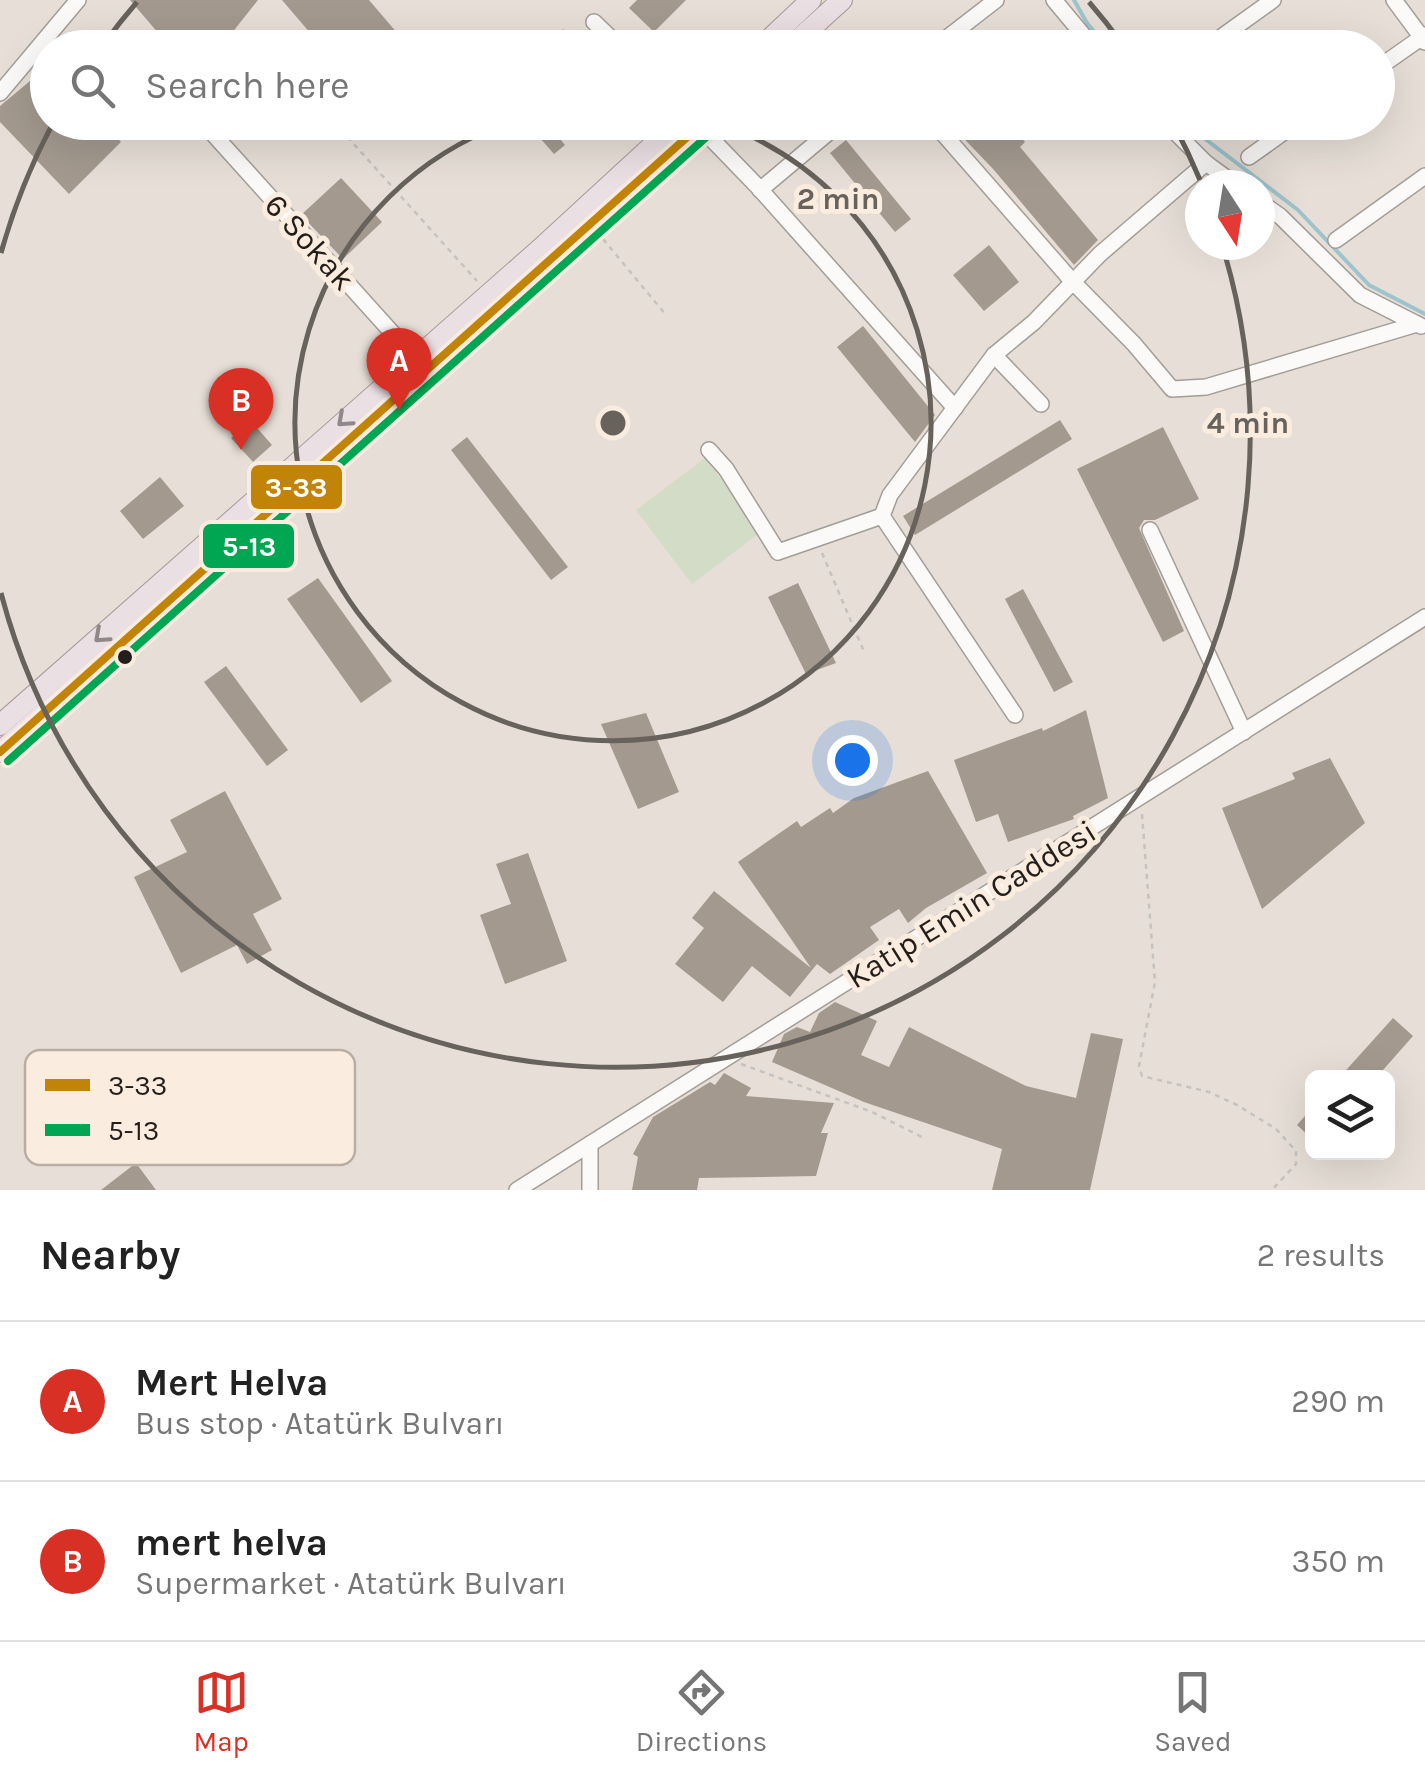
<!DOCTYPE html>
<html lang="en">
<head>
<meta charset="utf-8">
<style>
  :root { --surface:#fff; --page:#f2f2f2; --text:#222; --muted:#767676; --line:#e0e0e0; --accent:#d93025 }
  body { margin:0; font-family:Karla,sans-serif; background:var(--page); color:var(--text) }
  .controls { position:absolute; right:30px; bottom:30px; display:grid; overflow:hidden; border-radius:15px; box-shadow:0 10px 40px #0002 }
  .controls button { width:90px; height:90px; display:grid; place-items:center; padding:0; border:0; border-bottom:2px solid var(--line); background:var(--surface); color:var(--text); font:50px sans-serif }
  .compass { position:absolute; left:1185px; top:170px; width:90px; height:90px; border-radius:50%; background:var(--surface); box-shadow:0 10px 40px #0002; rotate:168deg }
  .you { position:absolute; left:852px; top:760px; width:35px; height:35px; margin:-25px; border:8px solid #fff; border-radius:50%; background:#1a73e8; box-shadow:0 0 0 15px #1a73e833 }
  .badge { display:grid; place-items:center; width:65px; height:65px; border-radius:50%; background:var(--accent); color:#fff; font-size:32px; font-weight:700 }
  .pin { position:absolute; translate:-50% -82px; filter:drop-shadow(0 2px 5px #0008) }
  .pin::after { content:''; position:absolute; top:52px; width:35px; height:30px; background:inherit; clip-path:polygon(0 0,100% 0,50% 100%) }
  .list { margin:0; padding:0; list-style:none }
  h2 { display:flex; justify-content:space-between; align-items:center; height:130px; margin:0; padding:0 40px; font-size:42px }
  h2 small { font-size:32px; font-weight:400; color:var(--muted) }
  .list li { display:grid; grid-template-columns:65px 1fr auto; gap:30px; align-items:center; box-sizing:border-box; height:160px; padding:0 40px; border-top:2px solid var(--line) }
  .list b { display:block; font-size:38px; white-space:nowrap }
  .list p { margin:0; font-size:32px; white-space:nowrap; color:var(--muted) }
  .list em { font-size:32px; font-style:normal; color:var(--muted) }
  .icon { flex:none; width:55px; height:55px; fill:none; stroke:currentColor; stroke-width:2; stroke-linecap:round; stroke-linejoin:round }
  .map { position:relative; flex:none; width:1425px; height:1190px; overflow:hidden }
  .search { position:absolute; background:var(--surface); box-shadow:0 10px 40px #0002; left:30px; right:30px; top:30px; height:110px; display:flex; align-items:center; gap:25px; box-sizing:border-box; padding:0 35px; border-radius:55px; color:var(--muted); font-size:38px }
  .sheet { height:450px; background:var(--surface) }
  nav { display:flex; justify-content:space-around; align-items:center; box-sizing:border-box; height:140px; border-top:2px solid var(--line); background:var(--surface); font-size:28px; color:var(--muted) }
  nav a { display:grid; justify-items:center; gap:5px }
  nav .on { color:var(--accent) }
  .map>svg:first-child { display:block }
</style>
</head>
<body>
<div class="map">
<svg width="1425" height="1190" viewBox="0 0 1425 1190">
  <rect width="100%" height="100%" fill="#e7dfd7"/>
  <polygon fill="#d2dcc6" points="705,458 762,531 692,584 636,510"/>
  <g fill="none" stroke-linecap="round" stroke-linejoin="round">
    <g stroke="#9dc4cd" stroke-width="4">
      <polyline points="1074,0 1087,23 1108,48"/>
      <polyline points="1183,122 1298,210 1369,285 1425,314"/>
    </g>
  </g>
  <g fill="#a3998f">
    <polygon points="130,0 258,0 220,48 211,43 206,48 171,48"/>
    <polygon points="282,0 369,0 410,48 323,48"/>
    <polygon points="637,0 686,0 654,32 629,8"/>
    <polygon points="563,29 581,48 544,48"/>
    <polygon points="48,66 48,122 103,122 121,142 69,194 0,122 0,106"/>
    <polygon points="431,122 466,122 446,140"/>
    <polygon points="526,122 566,122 555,133 565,145 554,154"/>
    <polygon points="948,122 1008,122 1025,142 1020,147 1098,240 1074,265 994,170"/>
    <polygon points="846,140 911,219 895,232 830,153"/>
    <polygon points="341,178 382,222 343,259 301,215"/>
    <polygon points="989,245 1019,282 984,311 953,275"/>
    <polygon points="863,326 935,415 915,442 837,347"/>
    <polygon points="1060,420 1072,439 915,535 903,516"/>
    <polygon points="251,421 272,445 253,462 231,438"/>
    <polygon points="1163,427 1199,499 1155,520 1144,520 1139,528 1184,631 1163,642 1077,469"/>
    <polygon points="467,437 568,567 551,580 451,450"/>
    <polygon points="160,477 184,506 143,539 120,511"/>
    <polygon points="318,578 392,681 361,703 287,599"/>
    <polygon points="798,583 836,663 806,674 768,597"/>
    <polygon points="1023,589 1073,682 1054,692 1005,599"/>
    <polygon points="226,666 288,750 267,766 204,682"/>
    <polygon points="1086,710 1108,798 1073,816 1074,819 1008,842 998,814 976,822 954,760 1042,728 1043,731"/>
    <polygon points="646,713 679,792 638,809 601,724"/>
    <polygon points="1330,758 1365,823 1262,909 1222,808 1295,779 1292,773"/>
    <polygon points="928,771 987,873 926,908 908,923 899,909 870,927 879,940 830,974 817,964 790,997 752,966 723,1002 675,964 704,928 692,918 714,891 811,968 738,862 797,821 801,827 830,808 833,813 854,798"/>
    <polygon points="225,791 282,899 253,914 272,950 247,964 237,945 181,973 134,877 187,852 170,820"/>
    <polygon points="528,853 567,961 505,984 480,915 511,904 496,864"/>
    <polygon points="835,1002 877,1021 861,1055 889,1067 909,1027 1026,1086 1076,1098 1091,1033 1123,1039 1090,1190 992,1190 1002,1149 864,1102 772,1062 784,1034 797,1027 810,1032 819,1013"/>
    <polygon points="1393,1018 1413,1036 1376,1078 1339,1078"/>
    <polygon points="724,1073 751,1088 746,1096 834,1103 821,1133 828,1133 816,1176 699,1178 697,1190 632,1190 638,1157 633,1154 653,1117 710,1082 715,1085"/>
    <polygon points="1312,1108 1312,1139 1297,1125"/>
    <polygon points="136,1163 156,1190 101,1190 123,1173"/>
  </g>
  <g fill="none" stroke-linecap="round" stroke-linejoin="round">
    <defs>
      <g id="minor">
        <polyline points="1054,0 1094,48"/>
        <polyline points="1394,0 1425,42"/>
        <polyline points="594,22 621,48"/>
        <polyline points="934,48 996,0"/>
        <polyline points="1206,48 1273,0"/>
        <polyline points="1378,68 1425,35"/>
        <polyline points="0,93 78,0"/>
        <polyline points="933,122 1072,281 1134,344 1172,389 1206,387 1417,324"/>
        <polyline points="1165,122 1206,163 1236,185"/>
        <polyline points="206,126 414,357"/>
        <polyline points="700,127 758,187 955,408"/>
        <polyline points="1249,157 1298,122"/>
        <polyline points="760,190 841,122"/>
        <polyline points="1260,202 1280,216 1360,295 1421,326"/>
        <polyline points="1336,240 1425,176"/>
        <polyline points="994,355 1041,404"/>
        <polyline points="709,450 726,469 778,552 882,516 890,495 994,355 1034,322 1100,254 1206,163"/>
        <polyline points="882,516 1015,715"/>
        <polyline points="1150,530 1244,732"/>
        <polyline points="590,1144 590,1190"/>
        <polyline points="517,1190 1425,617"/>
      </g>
      <g id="major">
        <polyline points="760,48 811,0"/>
        <polyline points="789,48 842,0"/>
        <polyline points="0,725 540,249 678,122"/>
        <polyline points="0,752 705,122"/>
      </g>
    </defs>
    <use href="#minor" stroke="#a39d97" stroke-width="18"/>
    <use href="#major" stroke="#ab9799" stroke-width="22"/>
    <g stroke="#c5c2bf" stroke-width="2.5" stroke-dasharray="5 5" stroke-linecap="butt">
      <polyline points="334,122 477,281"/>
      <polyline points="603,239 666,315"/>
      <polyline points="822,553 865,654"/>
      <polyline points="1142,814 1155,982 1139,1066 1142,1076 1209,1092 1237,1105 1276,1129 1296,1151 1296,1164 1272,1190"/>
      <polyline points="741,1064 872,1112 926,1139"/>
    </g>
    <use href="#minor" stroke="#fbfaf9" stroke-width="15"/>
    <use href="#major" stroke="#eadfe2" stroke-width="20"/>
    <defs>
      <polyline id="bus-1" points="0,752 704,122"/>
      <polyline id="bus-2" points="8,761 713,131"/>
    </defs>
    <use href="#bus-1" stroke="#faecdf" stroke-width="15"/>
    <use href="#bus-2" stroke="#faecdf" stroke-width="15"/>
    <use href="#bus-1" stroke="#c28406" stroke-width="8"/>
    <use href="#bus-2" stroke="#00a651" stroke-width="8"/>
  </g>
  <defs><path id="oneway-chevron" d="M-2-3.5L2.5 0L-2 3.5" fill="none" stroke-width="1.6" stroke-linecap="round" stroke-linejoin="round" transform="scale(2.5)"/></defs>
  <g stroke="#908888">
    <use href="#oneway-chevron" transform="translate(344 420) rotate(138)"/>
    <use href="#oneway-chevron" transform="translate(101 636) rotate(138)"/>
  </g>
  <g fill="none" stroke="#68625c" stroke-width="5">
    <path d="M719 123A318 318 0 1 1 507 123"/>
    <path d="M1 253A635 635 0 0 1 52 125M103 45A635 635 0 0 1 137 2M1089 2A635 635 0 0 1 1123 45M1174 125A635 635 0 0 1 1200 180M1223 248A635 635 0 1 1 1 593"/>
  </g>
  <circle fill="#231e1a" stroke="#faecdf" stroke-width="4" cx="125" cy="657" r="9"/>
  <g text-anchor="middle" stroke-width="10" stroke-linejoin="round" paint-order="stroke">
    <g font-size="32" fill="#231e1a" stroke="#faecdf">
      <text transform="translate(310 242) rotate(48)" y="11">6 Sokak</text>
      <text transform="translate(971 904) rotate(-32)" y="11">Katip Emin Caddesi</text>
    </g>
  </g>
  <rect x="25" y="1050" width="330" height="115" rx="15" fill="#faecdf" stroke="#baaea4" stroke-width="2.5"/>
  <rect x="45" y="1079" width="45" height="12" fill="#c28406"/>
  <rect x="45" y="1124" width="45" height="12" fill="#00a651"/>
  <g font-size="28" fill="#231e1a">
    <text x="108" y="1095">3-33</text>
    <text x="108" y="1140">5-13</text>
  </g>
  <circle cx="613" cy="423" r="15" fill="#68625c" stroke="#faecdf" stroke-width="5"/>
  <g font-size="30" text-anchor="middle" font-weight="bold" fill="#68625c" stroke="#faecdf" stroke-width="10" stroke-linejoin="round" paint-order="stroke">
    <text x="838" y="209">2 min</text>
    <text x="1248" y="433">4 min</text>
  </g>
  <g stroke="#faecdf" stroke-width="4">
    <rect x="249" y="463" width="95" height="48" rx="10" fill="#c28406"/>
    <rect x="201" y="522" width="95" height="48" rx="10" fill="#00a651"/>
  </g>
  <g font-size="28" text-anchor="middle" font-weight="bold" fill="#fff">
    <text x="296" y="497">3-33</text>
    <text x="249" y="556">5-13</text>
  </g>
</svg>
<div class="controls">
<button><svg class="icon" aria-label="layers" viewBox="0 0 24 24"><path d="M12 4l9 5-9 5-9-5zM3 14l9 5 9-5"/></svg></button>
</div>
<svg class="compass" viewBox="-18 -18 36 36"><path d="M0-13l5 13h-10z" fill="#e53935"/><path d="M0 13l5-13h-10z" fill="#767676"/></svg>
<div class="you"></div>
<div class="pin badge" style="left:399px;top:410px">A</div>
<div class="pin badge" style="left:241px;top:450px">B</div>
<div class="search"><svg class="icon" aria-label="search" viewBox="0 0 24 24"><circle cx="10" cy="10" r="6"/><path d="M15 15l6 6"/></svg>Search here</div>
</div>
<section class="sheet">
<h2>Nearby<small>2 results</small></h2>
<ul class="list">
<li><span class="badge">A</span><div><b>Mert Helva</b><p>Bus stop · Atatürk Bulvarı</p></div><em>290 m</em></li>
<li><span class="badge">B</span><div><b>mert helva</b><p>Supermarket · Atatürk Bulvarı</p></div><em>350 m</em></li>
</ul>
</section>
<nav>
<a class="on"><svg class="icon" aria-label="map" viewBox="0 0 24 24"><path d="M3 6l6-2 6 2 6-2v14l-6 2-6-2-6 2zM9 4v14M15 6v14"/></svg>Map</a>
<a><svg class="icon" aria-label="directions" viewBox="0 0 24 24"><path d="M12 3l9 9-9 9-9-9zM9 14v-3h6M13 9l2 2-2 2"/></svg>Directions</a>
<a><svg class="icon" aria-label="saved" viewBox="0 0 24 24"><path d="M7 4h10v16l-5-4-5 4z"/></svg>Saved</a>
</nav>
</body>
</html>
